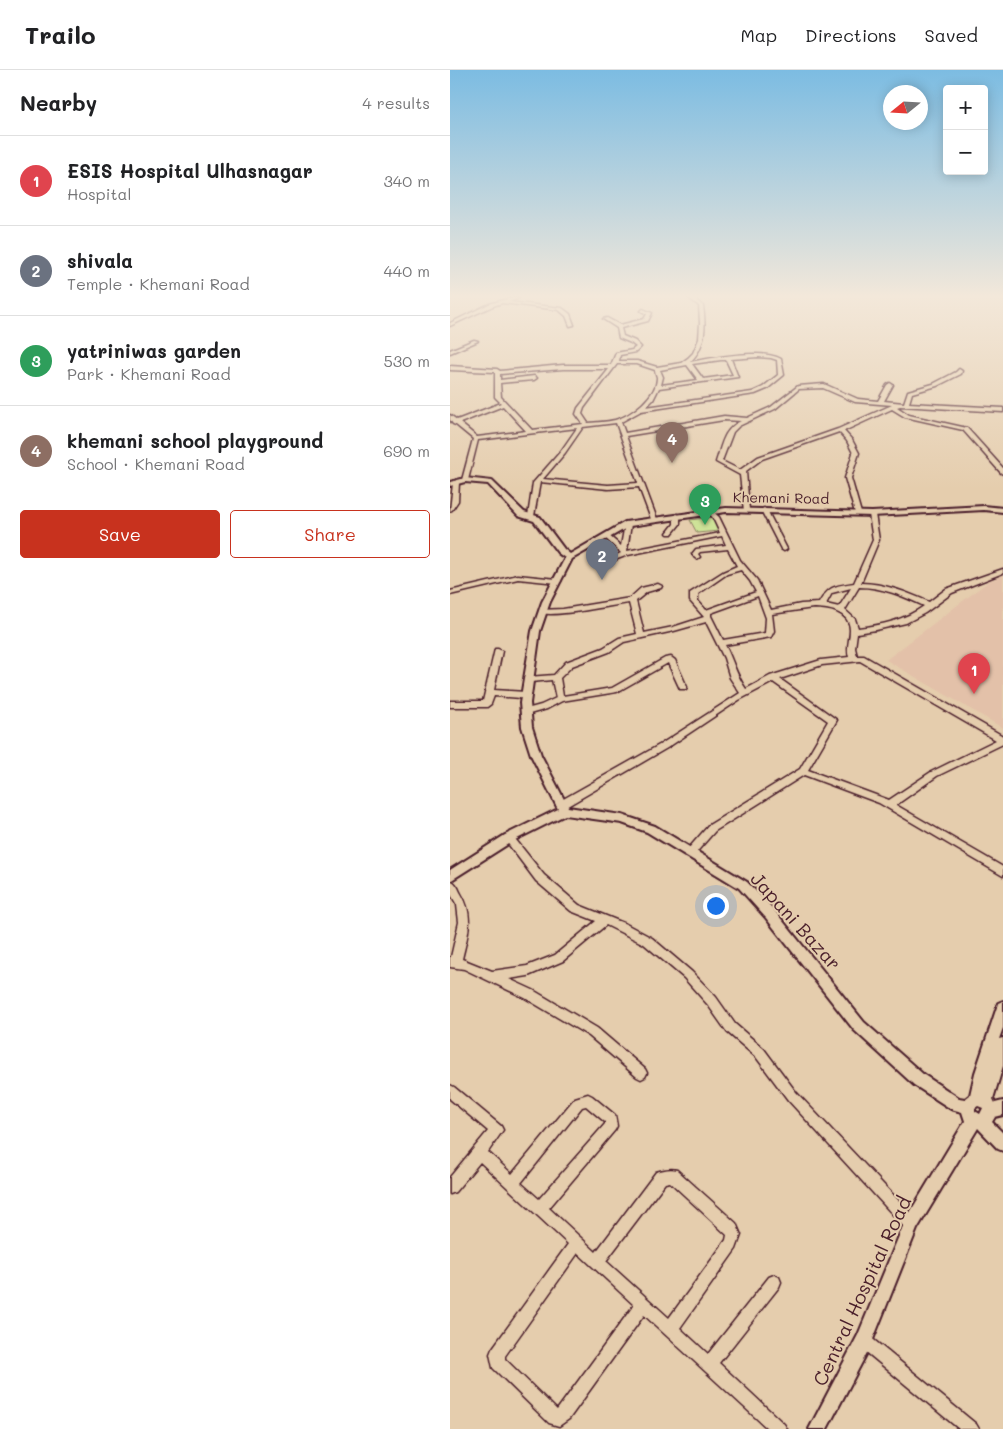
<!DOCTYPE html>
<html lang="en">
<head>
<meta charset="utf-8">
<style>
  :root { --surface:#fff; --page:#f6f6f6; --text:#202124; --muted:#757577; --line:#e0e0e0; --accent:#c8321e }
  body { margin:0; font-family:Mali,sans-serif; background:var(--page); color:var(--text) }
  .controls { position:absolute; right:15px; top:15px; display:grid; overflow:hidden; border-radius:5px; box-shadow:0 2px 12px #0003 }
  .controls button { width:45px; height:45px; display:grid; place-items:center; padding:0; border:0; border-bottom:1px solid var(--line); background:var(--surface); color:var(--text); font:25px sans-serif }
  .compass { position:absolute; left:433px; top:15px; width:45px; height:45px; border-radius:50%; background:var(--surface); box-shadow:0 2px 12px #0003; rotate:252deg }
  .you { position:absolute; left:265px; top:835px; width:18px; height:18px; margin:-12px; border:4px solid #fff; border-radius:50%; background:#1a73e8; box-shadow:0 0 0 8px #1a73e833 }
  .badge { display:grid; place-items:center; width:32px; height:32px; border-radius:50%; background:var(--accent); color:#fff; font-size:16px; font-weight:700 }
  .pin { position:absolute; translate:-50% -41px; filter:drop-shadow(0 1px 2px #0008) }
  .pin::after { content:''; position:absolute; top:26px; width:18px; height:15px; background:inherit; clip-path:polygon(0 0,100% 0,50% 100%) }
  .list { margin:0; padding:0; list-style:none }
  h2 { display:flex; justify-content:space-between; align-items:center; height:65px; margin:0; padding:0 20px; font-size:21px }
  h2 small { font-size:16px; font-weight:400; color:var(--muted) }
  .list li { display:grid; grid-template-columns:32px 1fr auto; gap:15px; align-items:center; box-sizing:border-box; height:90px; padding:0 20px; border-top:1px solid var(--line) }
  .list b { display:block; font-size:19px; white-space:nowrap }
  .list p { margin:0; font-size:16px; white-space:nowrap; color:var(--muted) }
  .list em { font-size:16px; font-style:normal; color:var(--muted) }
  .actions { display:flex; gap:10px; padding:15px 20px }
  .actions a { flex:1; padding:11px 0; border:1px solid var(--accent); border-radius:5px; text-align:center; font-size:18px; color:var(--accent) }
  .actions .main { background:var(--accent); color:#fff }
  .map { position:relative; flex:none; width:553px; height:1359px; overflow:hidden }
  header { display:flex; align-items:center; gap:30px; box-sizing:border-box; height:70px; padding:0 25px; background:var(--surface); border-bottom:1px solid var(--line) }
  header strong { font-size:24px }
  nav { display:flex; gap:28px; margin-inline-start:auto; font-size:18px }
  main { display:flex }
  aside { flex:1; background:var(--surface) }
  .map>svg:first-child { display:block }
</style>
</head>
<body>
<header>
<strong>Trailo</strong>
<nav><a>Map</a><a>Directions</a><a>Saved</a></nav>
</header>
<main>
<aside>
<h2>Nearby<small>4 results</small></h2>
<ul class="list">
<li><span class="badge" style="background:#e0444e">1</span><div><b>ESIS Hospital Ulhasnagar</b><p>Hospital</p></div><em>340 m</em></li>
<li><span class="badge" style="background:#6b7280">2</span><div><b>shivala</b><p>Temple · Khemani Road</p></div><em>440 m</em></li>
<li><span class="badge" style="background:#2e9e5b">3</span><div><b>yatriniwas garden</b><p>Park · Khemani Road</p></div><em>530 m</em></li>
<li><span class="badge" style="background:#8d6e63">4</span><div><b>khemani school playground</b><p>School · Khemani Road</p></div><em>690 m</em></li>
</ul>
<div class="actions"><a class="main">Save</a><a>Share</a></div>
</aside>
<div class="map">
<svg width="553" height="1359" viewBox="0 0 553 1359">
  <rect width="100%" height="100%" fill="#e5cdad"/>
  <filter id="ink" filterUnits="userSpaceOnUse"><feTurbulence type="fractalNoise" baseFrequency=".02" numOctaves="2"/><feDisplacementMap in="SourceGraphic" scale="10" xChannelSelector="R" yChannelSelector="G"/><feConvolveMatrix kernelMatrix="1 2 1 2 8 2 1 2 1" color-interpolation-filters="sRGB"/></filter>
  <g filter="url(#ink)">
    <polygon fill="#e3c1a9" points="553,505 553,658 436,590 539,511"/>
    <polygon fill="#cee398" stroke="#8c8162" points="263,447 269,461 247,463 240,450"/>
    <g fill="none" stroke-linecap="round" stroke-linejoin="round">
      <defs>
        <g id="minor">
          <polygon points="61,228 69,228 59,232 112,238 120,244 124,255 120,256 116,246 109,240 52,233 43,236 0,256 0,253 39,234"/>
          <path d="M239,228H244L253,236C256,256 256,277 240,292C262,288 312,278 331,289L334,305L317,319L305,324L191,341L171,352L175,363L274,346L297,348L321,337L348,316L374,314L408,329L428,331L437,315L440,313L443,315L434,331L454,333L458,321L483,314L506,302L509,299L512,301L511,304L487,316L462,323L459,333L553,338V342L450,336L447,337L459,345L517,358L553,398V404L551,403L513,360L455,347L442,339L394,361L402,370L409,383L401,408L411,443L408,445L405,443L395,408L403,383L397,371L389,362L312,389L296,401L299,440L298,441H294L290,405L266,392C272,375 273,359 291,351L274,350L176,366L207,449L204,451L201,449L189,417L158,419L90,412L84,446L81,448L79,447L78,446L83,413L111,381L127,358L28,370L18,410L13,411L12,410L23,369L6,355L3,354L0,350V345L7,350L51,333L45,327V302L0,300V296L47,299L50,301L113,295H161L166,283L182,280L186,277L181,273L169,268L167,258L153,249L157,248L170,255L194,249L197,244L191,241L193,239L202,243L198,251L171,258L173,266L185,271L191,277L186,282L170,285L169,291H187L207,297L231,293L238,288L243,283L249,269L250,253L249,236ZM308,287L321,288L327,290L328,305L313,317L302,322L196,337L203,330L209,318L288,307L281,289ZM271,290H276L283,305L253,309L242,294ZM167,294H187L205,300C205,301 207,307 207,307C208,325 181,346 165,350C157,352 147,352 138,353L132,344L134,338ZM237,295L248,310L211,315L213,307L210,300ZM113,299H159L128,338L126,344L133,354L82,360L51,327L50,313L84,310L87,308L84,306L50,310V304ZM373,318L405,332L442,335L388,359L308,387L290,400L272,391L283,362L289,356L325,339L349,319ZM53,336L76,361L27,367L10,353ZM166,353L188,413L158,415L93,409L115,383L133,357Z"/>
          <polygon points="24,270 28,271 0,283 0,280"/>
          <polygon points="6,411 9,413 8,431 2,440 0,441 3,413"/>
          <polygon points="314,438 317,440 337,479 336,480 334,481 331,479 311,440"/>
          <path d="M261,440L269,447L290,490L307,510L321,540L351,534L369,533C379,516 384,516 404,513L423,470L419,444L422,442L425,444L429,470L411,513C435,513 458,523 479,532L496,519L553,499V503L502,523L475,543L456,553L426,560L407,563L405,578L407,586H414L553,666V674L487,706L446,735L553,797V806L429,733L354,705L265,761L244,785L241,786L238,785L236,782L238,779L259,755L350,699L378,651L323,612L289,630L217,678L114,738H108L106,735L108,732L211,674L290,623L280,608L274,588L256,552L224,561L174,572L159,582L122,596L110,608L113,626L162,618L215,588L221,587L225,590L237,617L236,619H230L218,593L167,622L112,631L97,639L76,645L72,642L73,640L91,635L106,628L102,610L81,612L77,609L78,607L104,605L116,592L153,578L169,568L187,564L179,533C163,535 99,549 89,542L90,540L113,539L180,528L191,518L208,514L212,516L211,518L197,522L186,531L194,563L223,557L254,547L240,531V523L273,502L287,496L278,479L250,482L248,484L250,487L247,489L245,488L242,484L246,479L276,475L272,466L178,485L162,491L159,489L160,488L171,483L153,466L154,465H158L171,476L175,454L176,453H180L181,454L177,481L270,463L263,448L258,442ZM291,500L300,511L306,522L256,540L248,531V524L277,504ZM409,517C432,517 453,526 474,536C455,550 432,555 408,558L405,549L395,540ZM401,518L389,537L376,534L382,523ZM308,526L316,548L315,563L273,570L261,546V543ZM363,538C377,538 400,541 400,560C400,570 396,577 399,587L371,590L320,606L296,619C286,605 283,590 275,575L321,567L324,561L322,544ZM410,591L546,670L481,702L439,730L358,700L387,650L330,609L372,595Z"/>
          <polygon points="227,444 230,446 230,454 222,464 218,464 217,463 224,454 224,446"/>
          <polygon points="68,505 107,509 111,511 107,513 68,509 0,525 0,521"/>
          <polygon points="45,579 48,579 52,581 44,620 76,622 80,625 79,627 71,628 44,626 41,634 37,637 0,637 0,631 33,631"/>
          <path d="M59,764L62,765L94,805L129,835L176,854L202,868L242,902L266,927L285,954L314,979L346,1022L466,1149L468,1154L466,1159L461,1161L456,1159L338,1030L306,987L277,962L258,935L234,908L194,874L156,855L113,891L78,906L59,909L83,920L147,958L195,999L197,1003L195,1007L191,1009L187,1007L139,966L75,928L14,899L0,897V887H1L9,852L7,835L0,823V810C5,812 8,817 10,822C25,846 18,863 12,889L42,901L77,896L105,885L146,851L121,841L86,811L56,771L54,768L56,765Z"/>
          <path d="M0,1015L4,1017L51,1056L53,1060L38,1082L62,1104L125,1028L138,1024L142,1026L165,1045L167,1056L165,1060L99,1138L146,1182L206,1102C213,1100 220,1098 227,1100L286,1153L291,1165L286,1179L230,1258L258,1284L319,1207L324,1205L329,1207L331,1212L329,1217L269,1293L334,1354L337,1359H318L194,1245L119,1349L109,1356L99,1353L43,1298L40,1284L42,1279L118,1174L30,1092L5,1122L0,1124V1107L38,1061L0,1029ZM136,1036L155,1052V1054L89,1129L71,1113L132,1037ZM220,1112L277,1165L276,1170L219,1248L156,1191L215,1113ZM128,1183L184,1235L107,1340L55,1289V1286Z"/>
          <polygon points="414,1264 419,1266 526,1354 529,1359 509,1359 409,1276 407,1271 409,1266"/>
        </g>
        <path id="tertiary" d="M15,408L42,411L74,442L90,447L114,479L120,484L175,452L276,438L422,442L534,436L553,438V442L534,440L422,446L276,442L180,456L122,489L100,532L90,561L80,633L82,657L91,685L118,737L172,745L205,756L297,812L324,840L414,952L474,1005L509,1028L515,1029L520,1025L525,1003L547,937L548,933L553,931V958L549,969L553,968V996L543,1029L545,1033L553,1031V1045L545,1047L542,1052L553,1063V1081L548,1079L528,1058L467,1159L420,1277L377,1359H359L408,1265L456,1149L515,1051L512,1042L501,1039L464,1015L404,960L316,848L289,818L197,762L172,753L115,745L63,771L0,811V800L55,765L108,739L81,685L72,657L70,633L82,561L92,532L115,488L108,483L84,451L68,446L38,414L15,412L0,416V412ZM528,1036L533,1038L530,1044L525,1041V1038Z"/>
      </defs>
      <use href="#minor" stroke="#4a1f2b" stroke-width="3"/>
      <use href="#tertiary" stroke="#4a1f2b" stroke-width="4"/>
      <use href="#minor" fill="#e5cdad" fill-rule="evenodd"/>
      <use href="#tertiary" fill="#e5cdad" fill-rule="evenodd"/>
    </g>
  </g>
  <linearGradient id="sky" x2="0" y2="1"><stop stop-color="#7cbce2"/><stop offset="0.54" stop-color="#f3e8da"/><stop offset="1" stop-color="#f3e8da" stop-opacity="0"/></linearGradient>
  <rect width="553" height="419" fill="url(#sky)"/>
  <g text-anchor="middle" stroke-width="4" stroke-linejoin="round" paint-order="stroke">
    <g font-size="14" fill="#4a1f2b" stroke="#e5cdad">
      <text transform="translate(331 428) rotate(1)" y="5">Khemani Road</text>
    </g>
    <g font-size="19" fill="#4a1f2b" stroke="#e5cdad">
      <text transform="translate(346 851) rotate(48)" y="7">Japani Bazar</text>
      <text transform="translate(412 1221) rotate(-65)" y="7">Central Hospital Road</text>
    </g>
  </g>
</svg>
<div class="controls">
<button>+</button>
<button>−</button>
</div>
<svg class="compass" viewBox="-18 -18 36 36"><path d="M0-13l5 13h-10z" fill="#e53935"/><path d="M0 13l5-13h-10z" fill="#757577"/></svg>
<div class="you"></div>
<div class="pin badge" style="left:524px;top:624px;background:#e0444e">1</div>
<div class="pin badge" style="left:152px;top:510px;background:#6b7280">2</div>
<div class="pin badge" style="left:255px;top:455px;background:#2e9e5b">3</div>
<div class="pin badge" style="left:222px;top:393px;background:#8d6e63">4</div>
</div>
</main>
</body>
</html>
